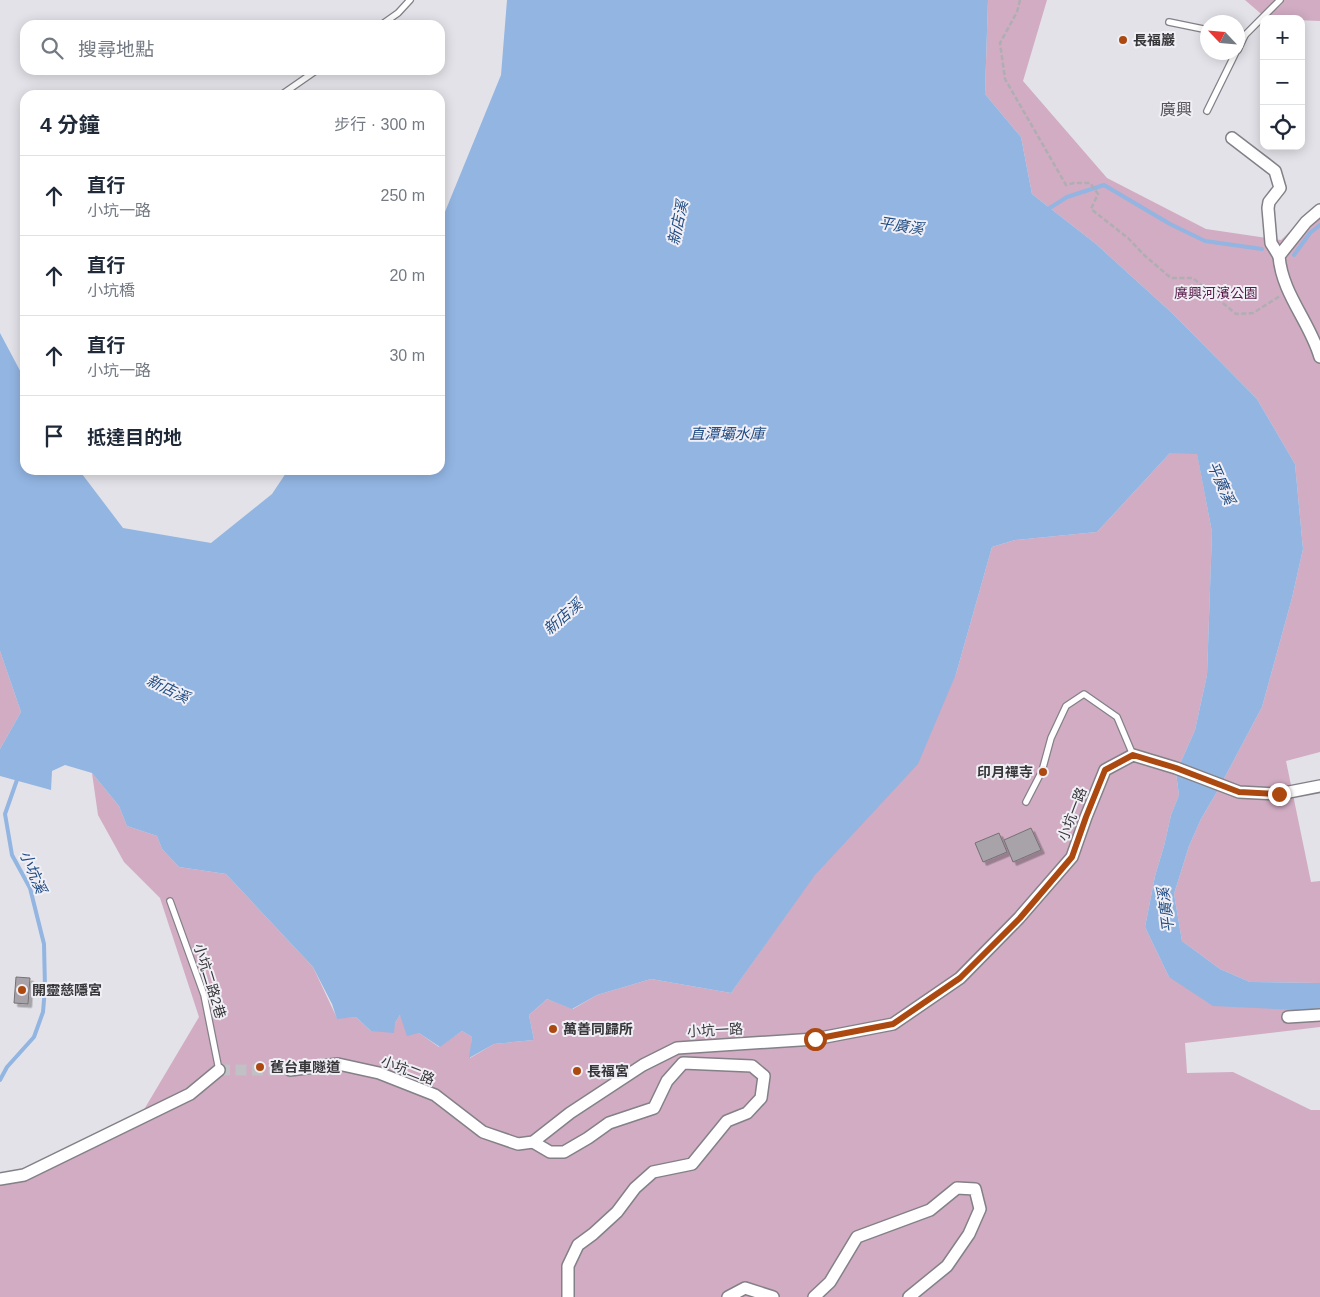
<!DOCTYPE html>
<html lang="zh-TW">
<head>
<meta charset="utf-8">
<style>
  :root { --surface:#fff; --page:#f6f6f7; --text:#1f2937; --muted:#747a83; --line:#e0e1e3 }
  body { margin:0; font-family:Arial,"Noto Sans TC",sans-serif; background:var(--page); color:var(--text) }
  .controls { position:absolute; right:15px; top:15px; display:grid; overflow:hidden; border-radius:10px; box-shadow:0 2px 12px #0003 }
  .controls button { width:45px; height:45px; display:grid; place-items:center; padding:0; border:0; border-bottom:1px solid var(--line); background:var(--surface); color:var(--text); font:25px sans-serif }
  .compass { position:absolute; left:1200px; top:15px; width:45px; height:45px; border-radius:50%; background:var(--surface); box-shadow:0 2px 12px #0003; rotate:296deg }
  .stop { position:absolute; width:15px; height:15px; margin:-11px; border:4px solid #ac4911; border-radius:50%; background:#fff }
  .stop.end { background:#ac4911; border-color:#fff; box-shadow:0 1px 5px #0008 }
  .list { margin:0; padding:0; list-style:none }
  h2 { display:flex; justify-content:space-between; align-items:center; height:65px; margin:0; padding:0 20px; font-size:21px }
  h2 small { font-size:16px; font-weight:400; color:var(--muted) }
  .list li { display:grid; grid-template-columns:32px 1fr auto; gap:15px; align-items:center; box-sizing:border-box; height:80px; padding:0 20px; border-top:1px solid var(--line) }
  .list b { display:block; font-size:19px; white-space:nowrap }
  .list p { margin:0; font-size:16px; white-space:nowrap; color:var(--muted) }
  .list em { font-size:16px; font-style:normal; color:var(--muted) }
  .icon { flex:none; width:28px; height:28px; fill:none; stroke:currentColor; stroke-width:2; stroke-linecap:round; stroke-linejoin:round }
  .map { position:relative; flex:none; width:1320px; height:1297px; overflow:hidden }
  .search { position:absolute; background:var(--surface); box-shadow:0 2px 12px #0003; left:20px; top:20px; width:425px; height:55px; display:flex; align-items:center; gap:12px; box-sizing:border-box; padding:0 18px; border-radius:15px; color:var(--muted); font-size:19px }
  .panel { position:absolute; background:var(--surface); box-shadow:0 2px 12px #0003; left:20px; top:90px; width:425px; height:385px; border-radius:15px }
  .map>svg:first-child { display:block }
</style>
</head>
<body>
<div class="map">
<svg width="1320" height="1297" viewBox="0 0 1320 1297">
  <defs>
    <filter id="shadow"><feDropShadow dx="3.5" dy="3.5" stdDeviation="0" flood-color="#0004"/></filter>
  </defs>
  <rect width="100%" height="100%" fill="#e3e2e8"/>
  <g fill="#d1acc3">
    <polygon points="988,0 1047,0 1023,81 1107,178 1206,229 1281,240 1320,203 1320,752 1286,761 1311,882 1320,881 1320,983 1250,982 1220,969 1182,941 1174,894 1189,846 1201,819 1218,790 1262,707 1292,598 1303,549 1295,464 1257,399 1173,314 1096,244 1032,194 1021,137 985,94"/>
    <polygon points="1245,0 1320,0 1320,21 1267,19"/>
    <polygon points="1170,453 1197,453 1212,532 1207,675 1195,730 1176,773 1179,795 1171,815 1164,846 1155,876 1145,927 1169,977 1320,1011 1320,1027 1185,1043 1187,1073 1233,1072 1311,1110 1320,1110 1320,1297 0,1297 0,1182 139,1118 199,1017 160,898 124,862 98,815 92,773 119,806 127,826 157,836 162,849 179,867 226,874 313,967 337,1018 356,1017 371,1031 395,1023 400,1015 419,1033 439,1047 462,1031 472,1037 470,1058 494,1044 534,1040 529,1015 547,999 573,1009 597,995 651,979 731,993 956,674 992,547 1015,540 1097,532"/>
    <polygon points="0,651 21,712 0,749"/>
  </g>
  <polygon fill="#92b5e2" points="507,0 988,0 985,94 1021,137 1032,194 1096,244 1173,314 1257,399 1295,464 1303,549 1292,598 1262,707 1218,790 1201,819 1189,846 1174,894 1182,941 1220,969 1250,982 1320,983 1320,1011 1213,1006 1169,977 1145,927 1155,876 1164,846 1171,815 1179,795 1176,773 1195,730 1207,675 1212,532 1197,454 1170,453 1097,532 1015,540 992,547 956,674 918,764 815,875 731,993 651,979 597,995 572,1009 547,999 529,1015 534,1040 494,1044 469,1058 472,1037 462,1031 440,1047 419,1033 407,1036 400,1015 395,1023 394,1033 371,1031 356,1017 337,1019 332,1004 313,967 226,874 179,867 162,849 157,836 127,826 119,806 92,773 65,765 52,771 51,790 0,776 0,749 21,712 0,651 0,333 25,380 25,470 79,470 123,528 211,543 272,494 288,470 440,470 440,224 501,75"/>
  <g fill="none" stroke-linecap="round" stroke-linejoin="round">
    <g stroke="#92b5e2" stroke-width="4">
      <polyline points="1045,211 1067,197 1104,185 1170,224 1205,241 1262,249"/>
      <polyline points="1294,255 1310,233 1320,225"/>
      <polyline points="0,1080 7,1067 34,1037 43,1012 45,988 44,944 30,888 12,855 5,814 18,777"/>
    </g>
  </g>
  <g fill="#a7a3a8" stroke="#757176" filter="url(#shadow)">
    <polygon points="1031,828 1041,850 1013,862 1004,840"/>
    <polygon points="999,833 1007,852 983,862 975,843"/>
    <polygon points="16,977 30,978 28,1004 14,1003"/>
  </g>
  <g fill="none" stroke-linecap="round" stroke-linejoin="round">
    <polyline stroke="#c1c0c5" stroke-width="11" stroke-dasharray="11 5.5" stroke-linecap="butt" points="219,1070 290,1070"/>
    <defs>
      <g id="service">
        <polyline points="1169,22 1208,30"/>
        <polyline points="381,25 398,13 410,0"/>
        <polyline points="1238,34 1245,35 1280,0"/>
        <polyline points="1238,50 1245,35"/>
        <polyline points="281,95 317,70"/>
        <polyline points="1207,111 1236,52"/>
        <polyline points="1026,802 1042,771 1051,738 1066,706 1084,694 1117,717 1133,755"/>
        <polyline points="170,901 204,995 219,1070"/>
      </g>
      <g id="minor">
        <polyline points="1232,138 1275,171 1280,188 1269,202 1268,208 1271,243 1279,256"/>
        <path d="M1320,210L1306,222L1279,256C1282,294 1310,322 1320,357"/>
        <polyline points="1288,1017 1320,1015"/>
        <polyline points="290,1070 338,1064 379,1073 435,1095 483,1132 518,1144 533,1142 570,1113 643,1065 677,1048 815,1039 893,1024 960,978 1019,918 1072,857 1086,817 1105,770 1133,755 1176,768 1239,792 1279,794 1320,786"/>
        <polyline points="533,1142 550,1152 564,1152 588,1138 609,1123 654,1108 667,1081 683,1063 752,1066 764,1076 761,1098 747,1113 727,1121 692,1164 653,1172 635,1188 617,1212 593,1234 578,1245 568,1266 568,1297"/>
        <polyline points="0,1179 24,1175 190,1094 219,1070"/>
        <polyline points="728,1297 745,1288 773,1297"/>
        <polyline points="814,1297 830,1282 857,1237 930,1210 957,1188 975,1189 980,1209 969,1234 947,1266 909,1297"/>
      </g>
    </defs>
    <use href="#service" stroke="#838187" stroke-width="8"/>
    <use href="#minor" stroke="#838187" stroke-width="14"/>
    <polyline stroke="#afaeb3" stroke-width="2.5" stroke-dasharray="5 2.5" stroke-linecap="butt" points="1020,0 1017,12 1000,43 1005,79 1066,185 1074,183 1090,183 1098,194 1091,209 1128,238 1144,255 1171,278 1193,278 1236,314 1253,313 1280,296"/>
    <use href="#service" stroke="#fff" stroke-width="5.5"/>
    <use href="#minor" stroke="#fff" stroke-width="11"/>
  </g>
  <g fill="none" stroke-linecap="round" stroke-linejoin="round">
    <polyline stroke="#ac4911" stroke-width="6" points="815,1039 893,1024 960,978 1020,918 1072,857 1086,817 1105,770 1133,755 1176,768 1239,792 1279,794"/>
  </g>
  <g fill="#ac4911" stroke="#f1eff6" stroke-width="2">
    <circle cx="1123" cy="40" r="5"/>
    <circle cx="1043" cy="772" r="5"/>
    <circle cx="22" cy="990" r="5"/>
    <circle cx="553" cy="1029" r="5"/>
    <circle cx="260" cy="1067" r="5"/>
    <circle cx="577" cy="1071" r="5"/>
  </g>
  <g text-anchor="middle" stroke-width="4" stroke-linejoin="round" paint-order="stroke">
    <g font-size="14" font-weight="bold" fill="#373639" stroke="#f1eff6" text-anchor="start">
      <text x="1133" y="45">長福巖</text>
      <text x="1033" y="777" text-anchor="end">印月禪寺</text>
      <text x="32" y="995">開靈慈隱宮</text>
      <text x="563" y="1034">萬善同歸所</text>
      <text x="270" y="1072">舊台車隧道</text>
      <text x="587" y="1076">長福宮</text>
    </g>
    <g font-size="14" fill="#571a46" stroke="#f1eff6">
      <text x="1216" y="298">廣興河濱公園</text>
    </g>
    <g font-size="14" fill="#373639" stroke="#f1eff6">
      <text transform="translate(1072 814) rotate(-69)" y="5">小坑一路</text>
      <text transform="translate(210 981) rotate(73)" y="5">小坑二路2巷</text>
      <text transform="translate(715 1030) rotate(-3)" y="5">小坑一路</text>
      <text transform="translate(408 1070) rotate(21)" y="5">小坑二路</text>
    </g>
    <g font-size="15" font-style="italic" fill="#204d85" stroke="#f1eff6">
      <text transform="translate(678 223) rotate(-78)" y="5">新店溪</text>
      <text transform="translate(901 226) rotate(9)" y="5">平廣溪</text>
      <text x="727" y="439">直潭壩水庫</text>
      <text transform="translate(1221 483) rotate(66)" y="5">平廣溪</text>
      <text transform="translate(563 617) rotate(-41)" y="5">新店溪</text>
      <text transform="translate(168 689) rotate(26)" y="5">新店溪</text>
      <text transform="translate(33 872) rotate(67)" y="5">小坑溪</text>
      <text transform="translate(1166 910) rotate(-97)" y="5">平廣溪</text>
    </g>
    <g font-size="16" fill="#56545a" stroke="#f1eff6">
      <text x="1176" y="115">廣興</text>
    </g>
  </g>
</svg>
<div class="controls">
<button>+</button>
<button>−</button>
<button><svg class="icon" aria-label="locate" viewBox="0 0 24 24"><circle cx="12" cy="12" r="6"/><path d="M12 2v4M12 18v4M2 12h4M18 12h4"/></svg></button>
</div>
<svg class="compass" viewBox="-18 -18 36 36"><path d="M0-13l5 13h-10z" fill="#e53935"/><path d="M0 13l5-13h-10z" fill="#747a83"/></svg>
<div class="stop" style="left:815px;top:1039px"></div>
<div class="stop end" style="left:1279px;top:794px"></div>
<div class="search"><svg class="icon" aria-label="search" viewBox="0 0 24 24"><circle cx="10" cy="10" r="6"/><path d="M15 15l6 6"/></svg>搜尋地點</div>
<section class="panel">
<h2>4 分鐘<small>步行 · 300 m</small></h2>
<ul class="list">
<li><svg class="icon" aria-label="ahead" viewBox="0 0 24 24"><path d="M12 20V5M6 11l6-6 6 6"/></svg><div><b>直行</b><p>小坑一路</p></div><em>250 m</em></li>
<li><svg class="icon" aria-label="ahead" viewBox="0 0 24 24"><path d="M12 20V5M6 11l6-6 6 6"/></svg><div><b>直行</b><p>小坑橋</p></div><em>20 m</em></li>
<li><svg class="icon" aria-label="ahead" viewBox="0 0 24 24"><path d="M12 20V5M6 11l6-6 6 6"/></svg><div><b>直行</b><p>小坑一路</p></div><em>30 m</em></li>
<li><svg class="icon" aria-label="arrive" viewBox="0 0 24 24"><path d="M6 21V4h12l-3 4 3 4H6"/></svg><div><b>抵達目的地</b></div></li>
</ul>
</section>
</div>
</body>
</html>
